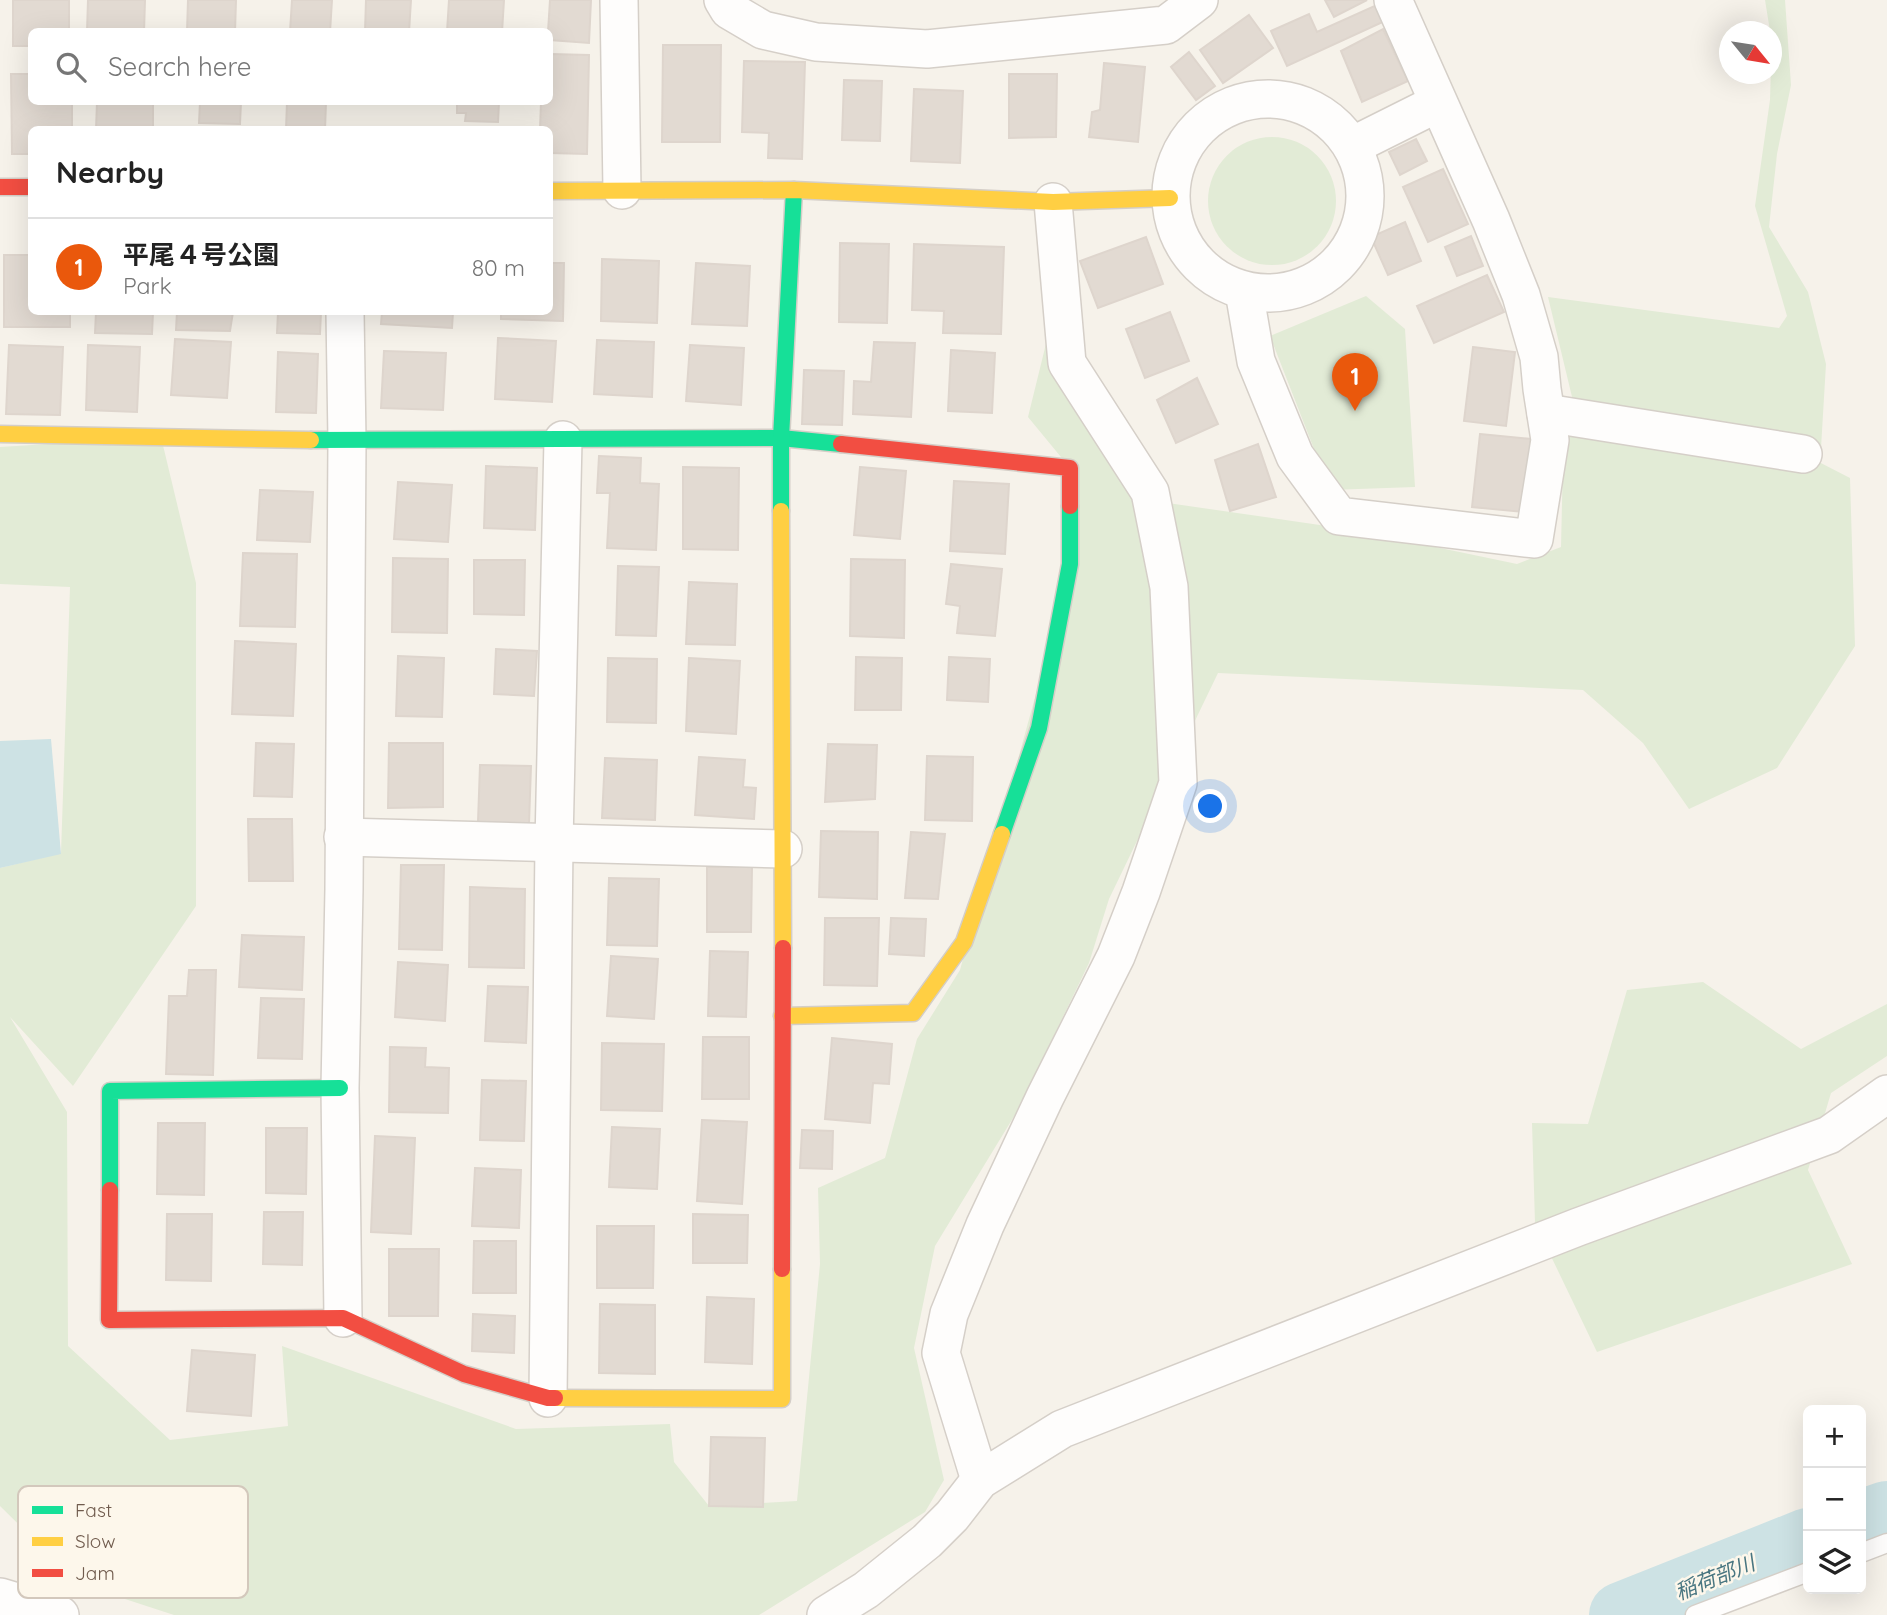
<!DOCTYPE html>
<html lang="en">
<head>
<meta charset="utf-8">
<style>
  :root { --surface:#fff; --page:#f6f6f6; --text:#222; --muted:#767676; --line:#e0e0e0; --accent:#ea580c }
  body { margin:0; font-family:Quicksand,"Noto Sans JP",sans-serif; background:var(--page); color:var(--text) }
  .controls { position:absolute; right:21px; bottom:21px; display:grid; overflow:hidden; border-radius:10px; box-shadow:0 7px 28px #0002 }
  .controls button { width:63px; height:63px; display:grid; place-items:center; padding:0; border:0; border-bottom:2px solid var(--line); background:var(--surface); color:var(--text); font:35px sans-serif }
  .compass { position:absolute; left:1719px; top:21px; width:63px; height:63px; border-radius:50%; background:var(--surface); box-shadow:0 7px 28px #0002; rotate:120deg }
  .you { position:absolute; left:1211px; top:807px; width:24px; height:24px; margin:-18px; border:5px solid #fff; border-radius:50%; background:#1a73e8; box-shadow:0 0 0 10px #1a73e833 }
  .badge { display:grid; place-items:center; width:46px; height:46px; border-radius:50%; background:var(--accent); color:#fff; font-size:23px; font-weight:700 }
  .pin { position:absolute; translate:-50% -58px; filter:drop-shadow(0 2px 4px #0008) }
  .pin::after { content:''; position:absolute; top:37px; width:24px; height:21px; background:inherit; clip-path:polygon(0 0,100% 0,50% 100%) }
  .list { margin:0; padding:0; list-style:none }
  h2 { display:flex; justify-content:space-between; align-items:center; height:91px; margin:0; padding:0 28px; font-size:30px }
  h2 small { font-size:23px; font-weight:400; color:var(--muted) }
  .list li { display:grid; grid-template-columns:46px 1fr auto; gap:21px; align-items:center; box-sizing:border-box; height:98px; padding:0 28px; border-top:2px solid var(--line) }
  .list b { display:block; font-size:26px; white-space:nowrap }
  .list p { margin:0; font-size:23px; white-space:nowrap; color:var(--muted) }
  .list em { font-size:23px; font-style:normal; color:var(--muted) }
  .icon { flex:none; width:38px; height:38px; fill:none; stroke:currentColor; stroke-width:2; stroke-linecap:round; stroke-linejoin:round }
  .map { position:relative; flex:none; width:1887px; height:1615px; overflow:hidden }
  .search { position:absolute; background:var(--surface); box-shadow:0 7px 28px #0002; left:28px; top:28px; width:525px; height:77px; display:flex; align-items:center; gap:18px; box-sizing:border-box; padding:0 24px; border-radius:10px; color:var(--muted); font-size:26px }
  .panel { position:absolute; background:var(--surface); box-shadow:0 7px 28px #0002; left:28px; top:126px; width:525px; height:189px; border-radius:10px }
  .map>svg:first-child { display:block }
</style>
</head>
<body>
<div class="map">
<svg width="1887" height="1615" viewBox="0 0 1887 1615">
  <rect width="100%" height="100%" fill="#f6f2ea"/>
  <g fill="#e2ebd6">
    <polygon points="1765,0 1785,0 1791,85 1777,154 1769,227 1808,292 1826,364 1821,448 1776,440 1850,478 1855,646 1777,768 1689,809 1643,743 1583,690 1218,673 1109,899 1089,963 1019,1108 935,1246 914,1348 944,1480 925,1512 759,1615 174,1615 79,1584 0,1506 0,868 61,853 70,587 0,584 0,447 161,437 196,583 196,906 73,1086 10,1017 67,1112 68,1346 170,1440 288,1426 282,1346 516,1429 670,1424 674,1462 709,1506 797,1501 820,1264 818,1188 885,1158 917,1039 960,970 1067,581 1070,468 1028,417 1057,299 1154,501 1354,530 1517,564 1561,547 1564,416 1573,401 1548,297 1779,328 1787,316 1755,206 1770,100 1772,32 1770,31"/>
    <circle cx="1272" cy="201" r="64"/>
    <polygon points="1366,296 1405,329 1415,487 1330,490 1270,336"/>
    <polygon points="1703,982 1801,1049 1887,1004 1887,1056 1831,1093 1808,1170 1852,1264 1597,1352 1535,1223 1532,1123 1588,1124 1627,990"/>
  </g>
  <polygon fill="#cde2e4" points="51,739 61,854 0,868 0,741"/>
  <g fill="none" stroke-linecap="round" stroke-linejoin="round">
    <g stroke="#cde2e4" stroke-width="66">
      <polyline points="1861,1523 1887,1514"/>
      <polyline points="1622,1615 1808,1541"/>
    </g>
  </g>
  <g fill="#e2dad2" stroke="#ded5cd" stroke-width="2">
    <polygon points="13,0 69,0 69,32 32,32 32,46 13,46"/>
    <polygon points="88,0 145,0 144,32 87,32"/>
    <polygon points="188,0 236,0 235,32 187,32"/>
    <polygon points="292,0 332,0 330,32 290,32"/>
    <polygon points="366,0 411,0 409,32 365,32"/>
    <polygon points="449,0 504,0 502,32 447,32"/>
    <polygon points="550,0 591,0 589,43 550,40 550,32 548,32"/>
    <polygon points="1325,0 1367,0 1334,17"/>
    <polygon points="1379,4 1387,20 1287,66 1271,31 1309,14 1317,32"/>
    <polygon points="1249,15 1273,48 1223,83 1200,50"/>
    <polygon points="1383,29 1408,81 1362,102 1341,51"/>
    <polygon points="663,45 721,45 720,142 662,142"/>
    <polygon points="1189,52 1215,86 1196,100 1171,67"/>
    <polygon points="550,54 589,55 587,154 550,153 550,130 540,130 541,102 550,102"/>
    <polygon points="744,61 805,62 802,159 768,158 769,133 742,132"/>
    <polygon points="1104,63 1145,67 1138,142 1089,137 1092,112 1100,110"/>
    <polygon points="11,74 32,74 32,102 72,102 72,130 32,130 32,154 12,154"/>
    <polygon points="1009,74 1057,74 1056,137 1009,138"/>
    <polygon points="844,80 882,81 880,141 842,140"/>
    <polygon points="914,89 963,91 960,163 911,161"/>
    <polygon points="97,102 153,102 153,130 96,130"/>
    <polygon points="200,102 241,102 240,124 199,123"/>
    <polygon points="287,102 326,102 325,130 286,130"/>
    <polygon points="457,102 499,102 498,122 465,121 466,113 457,113"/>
    <polygon points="1416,139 1427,161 1400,175 1389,152"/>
    <polygon points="1443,169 1468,224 1428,242 1403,187"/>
    <polygon points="1405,222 1421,261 1388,275 1371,237"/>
    <polygon points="1471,236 1483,266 1457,276 1445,247"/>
    <polygon points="1146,237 1163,284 1098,308 1080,261"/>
    <polygon points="840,243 889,244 887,323 839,322"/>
    <polygon points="914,244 1004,247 1001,334 943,333 944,311 912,310"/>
    <polygon points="4,255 32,255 32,312 70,312 70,327 4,327"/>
    <polygon points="602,259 659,261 657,323 601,321"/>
    <polygon points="550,263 564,263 563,321 501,319 501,312 550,312"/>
    <polygon points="696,263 750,266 747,326 692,324"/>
    <polygon points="1487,275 1504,312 1434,343 1417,306"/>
    <polygon points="96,312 153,312 152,334 95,333"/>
    <polygon points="177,312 233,312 230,331 176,330"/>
    <polygon points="278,312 321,312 320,334 277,333"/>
    <polygon points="382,312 453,312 452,328 381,324"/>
    <polygon points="1170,312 1189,361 1145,378 1126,329"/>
    <polygon points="498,338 556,341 552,402 495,399"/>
    <polygon points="175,339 231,342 227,398 171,395"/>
    <polygon points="597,340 654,342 652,397 594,394"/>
    <polygon points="874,342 915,343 911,417 853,414 854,381 871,382"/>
    <polygon points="9,345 63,347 60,415 6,414"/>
    <polygon points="88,345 140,347 137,412 86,410"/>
    <polygon points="690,345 744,348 741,405 686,401"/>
    <polygon points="1473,347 1515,352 1506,426 1464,421"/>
    <polygon points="951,350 995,353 992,413 948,411"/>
    <polygon points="384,351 446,353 443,410 381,408"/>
    <polygon points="278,352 318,354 316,413 276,412"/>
    <polygon points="804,370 844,371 842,425 802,424"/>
    <polygon points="1197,378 1218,424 1176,443 1157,400"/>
    <polygon points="1480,434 1531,439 1523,512 1472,507"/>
    <polygon points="1258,444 1276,497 1230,511 1215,460"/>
    <polygon points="599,456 641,458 640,483 659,484 656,550 607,548 610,493 597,493"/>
    <polygon points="486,466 537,468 535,530 484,528"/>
    <polygon points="683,467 739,468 738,550 683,549"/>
    <polygon points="860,467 906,471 900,539 854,535"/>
    <polygon points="954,481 1009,484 1005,554 950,551"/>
    <polygon points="398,482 452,485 448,542 394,539"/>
    <polygon points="260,490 313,492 310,542 257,540"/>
    <polygon points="243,553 297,554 295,627 240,626"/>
    <polygon points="393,558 448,559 447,633 392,632"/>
    <polygon points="851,559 905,560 904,638 850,636"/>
    <polygon points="474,560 525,560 524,615 474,614"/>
    <polygon points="951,564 1002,569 995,636 957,633 960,606 946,604"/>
    <polygon points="618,566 659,567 656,636 616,635"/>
    <polygon points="689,582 737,584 735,645 686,644"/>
    <polygon points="235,641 296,644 293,716 232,714"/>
    <polygon points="496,649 537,651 534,696 494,694"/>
    <polygon points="398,656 444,658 442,717 396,716"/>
    <polygon points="856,657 902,658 901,710 855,710"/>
    <polygon points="949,657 990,659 988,702 947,700"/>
    <polygon points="608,658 657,659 656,723 607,722"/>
    <polygon points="689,658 740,661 736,734 686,731"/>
    <polygon points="256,743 294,744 292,797 254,796"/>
    <polygon points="389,743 443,743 443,807 388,808"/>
    <polygon points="828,744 877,745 875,799 825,802"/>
    <polygon points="927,756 973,757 972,821 925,820"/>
    <polygon points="699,757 745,760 743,787 756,788 754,819 695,815"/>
    <polygon points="605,758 657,760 655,820 602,818"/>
    <polygon points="480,765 531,766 529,824 478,822"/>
    <polygon points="248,819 292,819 293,881 249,881"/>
    <polygon points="821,831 878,832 877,899 819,897"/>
    <polygon points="911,832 945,834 938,899 905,898"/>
    <polygon points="401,865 444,865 442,950 399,949"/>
    <polygon points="707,867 752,867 751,932 707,932"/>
    <polygon points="609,878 659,879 657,946 607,945"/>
    <polygon points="470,887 525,889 524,968 469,967"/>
    <polygon points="825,918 879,918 877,986 824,985"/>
    <polygon points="891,918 926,919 924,956 889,954"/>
    <polygon points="242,935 304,937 302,990 239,987"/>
    <polygon points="710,951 748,952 746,1017 708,1016"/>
    <polygon points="611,956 658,959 654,1019 607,1016"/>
    <polygon points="398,962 448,965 445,1021 395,1017"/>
    <polygon points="189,970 216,970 213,1075 166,1074 169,996 187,996"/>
    <polygon points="488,986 528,987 526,1043 485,1041"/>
    <polygon points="261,998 304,999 302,1059 258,1058"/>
    <polygon points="703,1037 749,1037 749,1099 702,1099"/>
    <polygon points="832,1038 892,1044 889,1084 873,1083 870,1123 825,1119"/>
    <polygon points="602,1043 664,1044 662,1111 601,1110"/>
    <polygon points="390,1047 426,1048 425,1067 449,1068 448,1113 389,1112"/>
    <polygon points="482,1080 526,1081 524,1141 480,1140"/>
    <polygon points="702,1120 747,1122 742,1204 697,1201"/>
    <polygon points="158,1123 205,1123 204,1195 157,1194"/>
    <polygon points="612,1127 660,1129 657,1189 609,1187"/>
    <polygon points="266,1128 307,1128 306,1194 266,1193"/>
    <polygon points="802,1130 833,1131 832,1169 800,1168"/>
    <polygon points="375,1136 415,1138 411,1234 371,1232"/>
    <polygon points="475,1168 521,1170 519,1228 472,1226"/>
    <polygon points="264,1212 303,1212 302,1265 263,1264"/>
    <polygon points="167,1214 212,1214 211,1281 166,1280"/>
    <polygon points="693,1214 748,1215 747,1263 693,1263"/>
    <polygon points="597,1226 654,1226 653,1288 597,1288"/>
    <polygon points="474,1241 516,1241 516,1293 473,1293"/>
    <polygon points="389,1249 439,1249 438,1316 389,1316"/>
    <polygon points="707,1297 754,1299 752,1364 705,1362"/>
    <polygon points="600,1304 655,1305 655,1374 599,1373"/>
    <polygon points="473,1314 515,1316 514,1353 472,1351"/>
    <polygon points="192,1350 255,1355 251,1416 187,1411"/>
    <polygon points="711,1437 765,1438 763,1507 709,1506"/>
  </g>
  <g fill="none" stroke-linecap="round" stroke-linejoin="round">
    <defs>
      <g id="lane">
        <polyline points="1861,1553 1887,1543"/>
        <polyline points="1695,1615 1808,1572"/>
      </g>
      <g id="street">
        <polyline points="619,0 622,190"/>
        <polyline points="723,0 729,10 763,30 816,42 927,49 1166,25 1199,0"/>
        <circle cx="1268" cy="196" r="97"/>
        <polyline points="1352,146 1438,103"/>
        <polyline points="1244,291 1256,361 1295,456 1339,516 1534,539 1550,440 1542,389 1539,357 1521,295 1491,220 1393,0"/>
        <polyline points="1546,413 1803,454"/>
        <polyline points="343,837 783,849"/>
        <polyline points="343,1318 340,1088 344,889 347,441 345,312"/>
        <polyline points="548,1398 554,843 563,440"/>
        <polyline points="980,1480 941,1353 949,1314 985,1225 1045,1097 1116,956 1141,892 1178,783 1169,587 1150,492 1067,363 1053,202"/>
        <polyline points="0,1597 60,1615"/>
        <polyline points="826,1615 866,1590 927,1541 952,1516 980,1480 1062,1429 1578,1227 1829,1135 1887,1094"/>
      </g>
      <g id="fast">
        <polyline points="311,440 781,438 841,444"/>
        <polyline points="781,511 781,438 794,190"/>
        <polyline points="1002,834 1039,728 1070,564 1070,506"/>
        <polyline points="110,1190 110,1091 340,1088"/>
      </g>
      <g id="slow">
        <polyline points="550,191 794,190 1053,202 1170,198"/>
        <polyline points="0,434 311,440"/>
        <polyline points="781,511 783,948"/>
        <polyline points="782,1016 913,1013 964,942 1002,834"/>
        <polyline points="555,1398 782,1399 782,1269"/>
      </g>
      <g id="jam">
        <polyline points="0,187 32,187"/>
        <polyline points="841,444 1070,468 1070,506"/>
        <polyline points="110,1190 109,1320 343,1318 464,1374 548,1398 555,1398"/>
        <polyline points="782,1269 783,948"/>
      </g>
    </defs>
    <use href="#lane" stroke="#d5cfc8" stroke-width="21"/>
    <use href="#street" stroke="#d5cfc8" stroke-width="40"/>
    <use href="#fast" stroke="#d4cec7" stroke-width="19"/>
    <use href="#slow" stroke="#d4cec7" stroke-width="19"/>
    <use href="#jam" stroke="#d4cec7" stroke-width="19"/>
    <use href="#lane" stroke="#fefdfc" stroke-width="18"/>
    <use href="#street" stroke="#fefdfc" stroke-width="37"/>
    <use href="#fast" stroke="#16e098" stroke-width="16"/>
    <use href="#slow" stroke="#ffcf43" stroke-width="16"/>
    <use href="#jam" stroke="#f24e42" stroke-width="16"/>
  </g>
  <g text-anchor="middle" stroke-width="5" stroke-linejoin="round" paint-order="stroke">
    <g font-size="21" font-style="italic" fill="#497681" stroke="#fdf7eb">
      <text transform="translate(1715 1578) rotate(-22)" y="7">稲荷部川</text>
    </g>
  </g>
  <rect x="18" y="1486" width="230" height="112" rx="10" fill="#fdf7eb" stroke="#d3c8bc" stroke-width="2"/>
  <rect x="32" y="1506" width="31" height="8" fill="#16e098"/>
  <rect x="32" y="1537" width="31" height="9" fill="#ffcf43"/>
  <rect x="32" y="1569" width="31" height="8" fill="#f24e42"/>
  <g font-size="19" fill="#705b4d">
    <text x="75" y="1517">Fast</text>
    <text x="75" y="1548">Slow</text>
    <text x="75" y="1580">Jam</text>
  </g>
</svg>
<div class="controls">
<button>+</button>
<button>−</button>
<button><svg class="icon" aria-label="layers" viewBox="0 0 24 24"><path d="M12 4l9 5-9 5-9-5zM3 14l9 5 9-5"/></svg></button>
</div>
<svg class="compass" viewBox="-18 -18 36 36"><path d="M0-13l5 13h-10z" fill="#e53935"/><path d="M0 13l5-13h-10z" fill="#767676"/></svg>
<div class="you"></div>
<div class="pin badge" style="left:1355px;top:411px">1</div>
<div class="search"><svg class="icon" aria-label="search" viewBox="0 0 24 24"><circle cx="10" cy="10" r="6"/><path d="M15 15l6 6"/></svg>Search here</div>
<section class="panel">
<h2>Nearby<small></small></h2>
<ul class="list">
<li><span class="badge">1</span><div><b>平尾４号公園</b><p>Park</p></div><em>80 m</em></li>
</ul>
</section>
</div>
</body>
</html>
